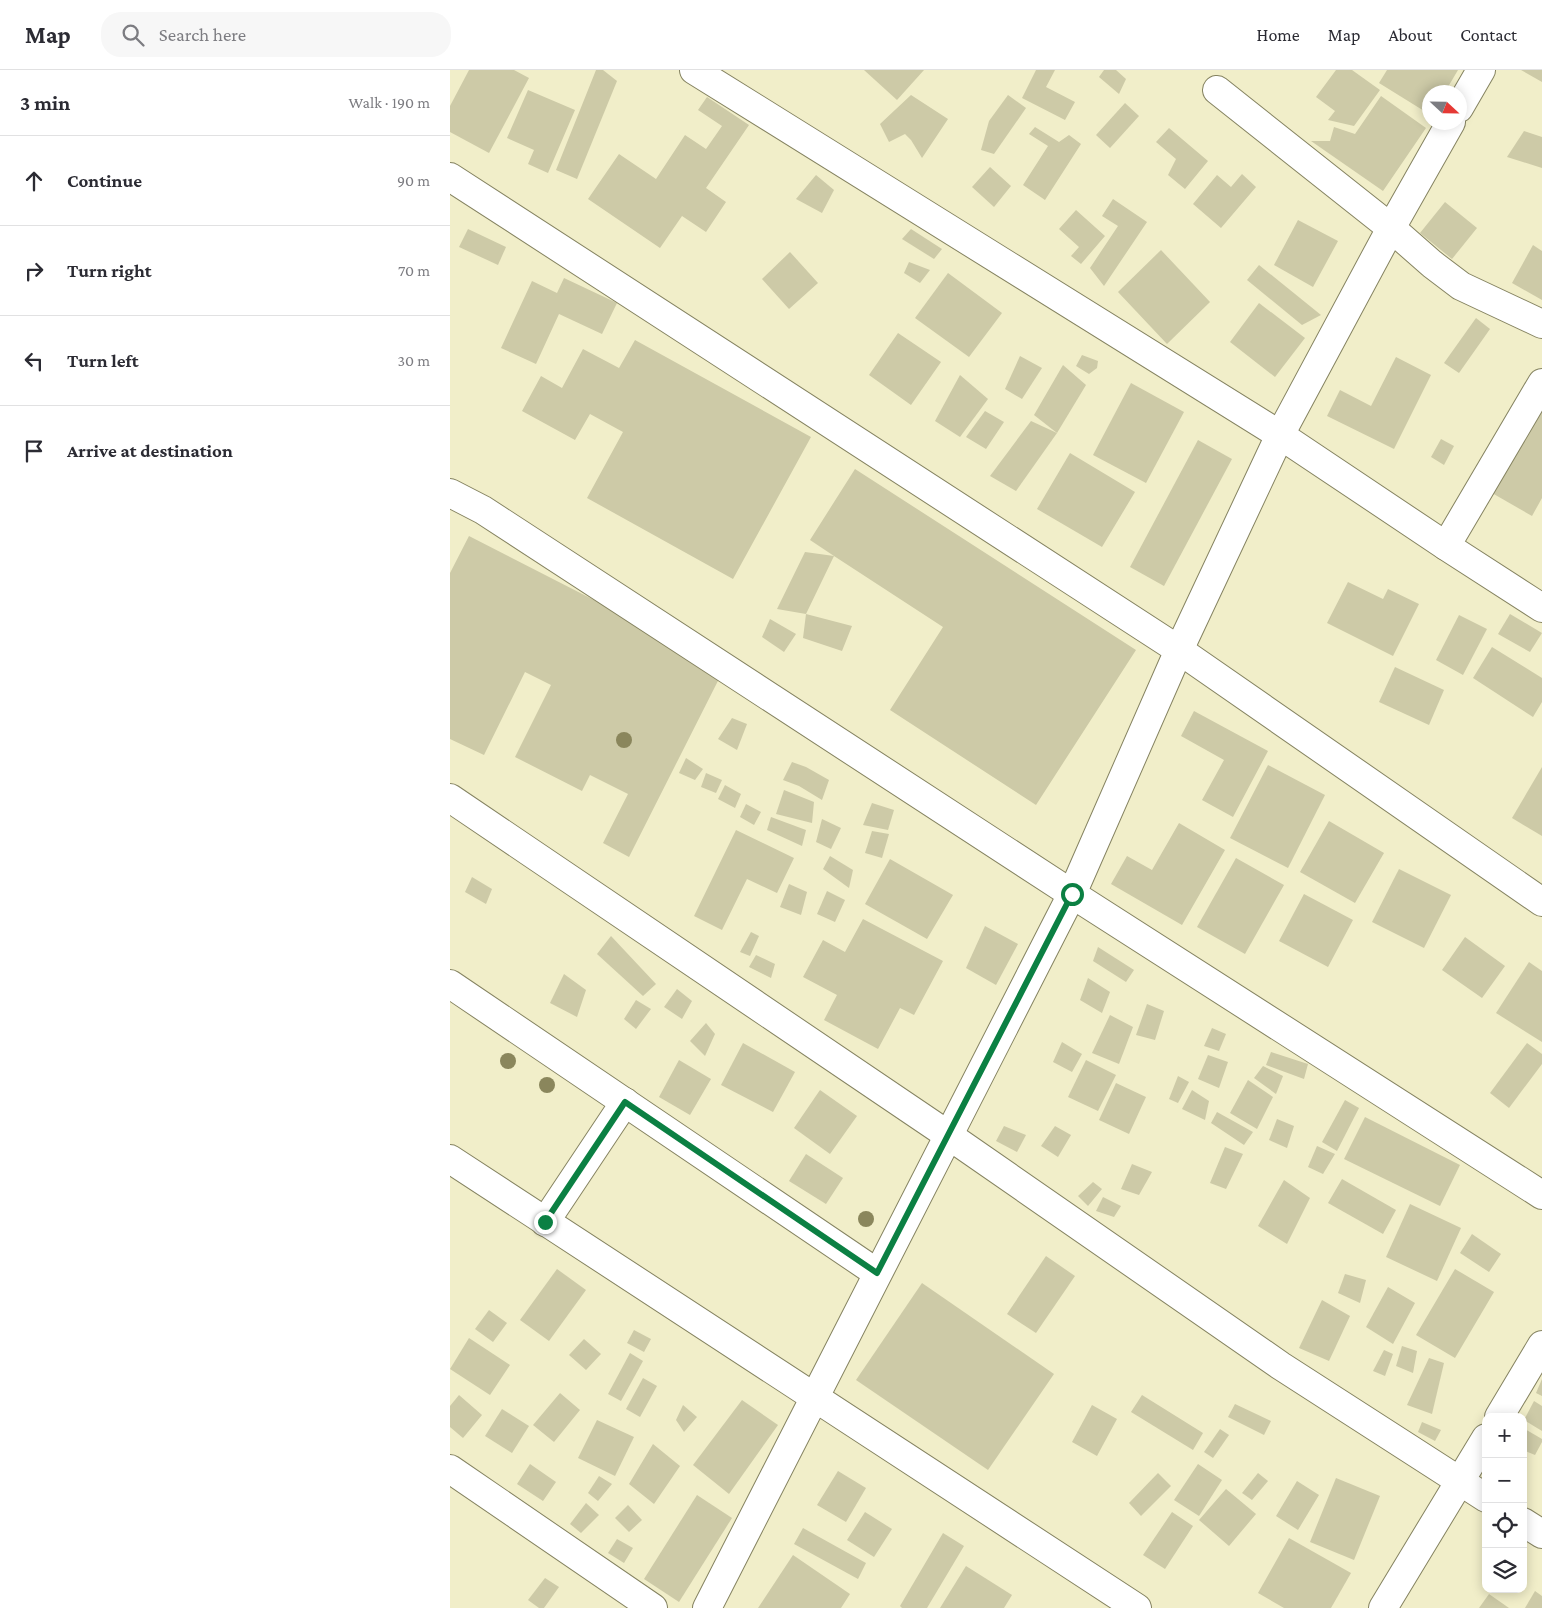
<!DOCTYPE html>
<html lang="en">
<head>
<meta charset="utf-8">
<style>
  :root { --surface:#fff; --page:#f7f7f7; --text:#2b2b33; --muted:#7c7c81; --line:#e1e1e2 }
  body { margin:0; font-family:"Crimson Pro",serif; background:var(--page); color:var(--text) }
  .controls { position:absolute; right:15px; bottom:15px; display:grid; overflow:hidden; border-radius:10px; box-shadow:0 2px 12px #0003 }
  .controls button { width:45px; height:45px; display:grid; place-items:center; padding:0; border:0; border-bottom:1px solid var(--line); background:var(--surface); color:var(--text); font:25px sans-serif }
  .compass { position:absolute; left:972px; top:15px; width:45px; height:45px; border-radius:50%; background:var(--surface); box-shadow:0 2px 12px #0003; rotate:112deg }
  .stop { position:absolute; width:15px; height:15px; margin:-11px; border:4px solid #0b8043; border-radius:50%; background:#fff }
  .stop.end { background:#0b8043; border-color:#fff; box-shadow:0 1px 5px #0008 }
  .list { margin:0; padding:0; list-style:none }
  h2 { display:flex; justify-content:space-between; align-items:center; height:65px; margin:0; padding:0 20px; font-size:21px }
  h2 small { font-size:16px; font-weight:400; color:var(--muted) }
  .list li { display:grid; grid-template-columns:32px 1fr auto; gap:15px; align-items:center; box-sizing:border-box; height:90px; padding:0 20px; border-top:1px solid var(--line) }
  .list b { display:block; font-size:19px; white-space:nowrap }
  .list em { font-size:16px; font-style:normal; color:var(--muted) }
  .icon { flex:none; width:28px; height:28px; fill:none; stroke:currentColor; stroke-width:2; stroke-linecap:round; stroke-linejoin:round }
  .map { position:relative; flex:none; width:1092px; height:1538px; overflow:hidden }
  header { display:flex; align-items:center; gap:30px; box-sizing:border-box; height:70px; padding:0 25px; background:var(--surface); border-bottom:1px solid var(--line) }
  header strong { font-size:24px }
  nav { display:flex; gap:28px; margin-inline-start:auto; font-size:18px }
  .search { width:350px; height:45px; background:var(--page); display:flex; align-items:center; gap:12px; box-sizing:border-box; padding:0 18px; border-radius:20px; color:var(--muted); font-size:19px }
  main { display:flex }
  aside { flex:1; background:var(--surface) }
  .map>svg:first-child { display:block }
</style>
</head>
<body>
<header>
<strong>Map</strong>
<div class="search"><svg class="icon" aria-label="search" viewBox="0 0 24 24"><circle cx="10" cy="10" r="6"/><path d="M15 15l6 6"/></svg>Search here</div>
<nav><a>Home</a><a>Map</a><a>About</a><a>Contact</a></nav>
</header>
<main>
<aside>
<h2>3 min<small>Walk · 190 m</small></h2>
<ul class="list">
<li><svg class="icon" aria-label="ahead" viewBox="0 0 24 24"><path d="M12 20V5M6 11l6-6 6 6"/></svg><div><b>Continue</b></div><em>90 m</em></li>
<li><svg class="icon" aria-label="right" viewBox="0 0 24 24"><path d="M7 20v-9h11M14 6l5 5-5 5"/></svg><div><b>Turn right</b></div><em>70 m</em></li>
<li><svg class="icon" aria-label="left" viewBox="0 0 24 24"><path d="M17 20v-9H6M10 6l-5 5 5 5"/></svg><div><b>Turn left</b></div><em>30 m</em></li>
<li><svg class="icon" aria-label="arrive" viewBox="0 0 24 24"><path d="M6 21V4h12l-3 4 3 4H6"/></svg><div><b>Arrive at destination</b></div></li>
</ul>
</aside>
<div class="map">
<svg width="1092" height="1538" viewBox="0 0 1092 1538">
  <rect width="100%" height="100%" fill="#f1eec9"/>
  <g fill="#cdcaa7">
    <polygon points="19,0 64,0 79,8 39,83 0,62 0,36"/>
    <polygon points="146,0 153,0 167,11 127,109 106,100"/>
    <polygon points="414,0 474,0 447,30"/>
    <polygon points="586,0 605,0 596,17 625,32 615,50 572,28"/>
    <polygon points="654,0 666,0 676,9 669,24 649,7"/>
    <polygon points="886,0 902,0 930,20 904,56 878,50 885,41 866,27"/>
    <polygon points="937,0 1008,0 995,22 979,22 979,44 929,13"/>
    <polygon points="1071,0 1092,0 1092,12"/>
    <polygon points="78,20 125,40 98,103 78,94 84,80 57,68"/>
    <polygon points="461,25 498,49 472,88 461,70 455,64 439,72 430,54"/>
    <polygon points="558,25 576,38 544,84 531,80 539,51"/>
    <polygon points="931,26 976,58 933,121 861,71 880,71 884,57 905,64"/>
    <polygon points="257,27 299,55 256,118 276,132 256,162 232,146 210,178 138,129 169,84 206,109 235,65 256,79 272,56 248,40"/>
    <polygon points="675,33 689,46 660,78 646,65"/>
    <polygon points="585,57 609,72 619,65 631,74 595,130 573,115 598,76 579,64"/>
    <polygon points="719,58 758,91 735,119 718,105 726,89 706,72"/>
    <polygon points="1074,61 1092,67 1092,98 1057,87"/>
    <polygon points="540,97 561,116 544,137 522,117"/>
    <polygon points="792,104 806,117 771,158 743,134 767,105 781,117"/>
    <polygon points="366,105 384,120 372,143 346,129"/>
    <polygon points="663,129 697,152 654,216 640,198 668,156 652,146"/>
    <polygon points="995,132 1027,158 1002,189 970,163"/>
    <polygon points="626,140 655,166 631,194 621,186 629,177 609,159"/>
    <polygon points="848,150 888,171 863,217 824,195"/>
    <polygon points="18,159 56,177 48,195 9,177"/>
    <polygon points="461,159 492,179 484,189 452,169"/>
    <polygon points="1083,175 1092,181 1092,230 1062,213"/>
    <polygon points="711,180 760,232 717,274 668,222"/>
    <polygon points="340,182 368,213 339,239 312,209"/>
    <polygon points="459,192 480,200 470,213 454,203"/>
    <polygon points="809,195 871,245 852,255 797,210"/>
    <polygon points="498,203 552,243 519,287 465,248"/>
    <polygon points="114,208 167,233 152,264 109,244 86,294 51,278 82,211 107,223"/>
    <polygon points="809,233 855,268 825,307 780,272"/>
    <polygon points="1026,248 1040,259 1009,303 994,293"/>
    <polygon points="448,263 491,292 461,335 419,305"/>
    <polygon points="185,270 361,367 283,509 137,428 173,362 140,344 125,370 72,341 91,306 112,318 133,279 169,298"/>
    <polygon points="632,285 648,291 647,298 639,304 626,296"/>
    <polygon points="570,286 592,298 572,329 555,319"/>
    <polygon points="946,287 981,305 944,379 877,346 890,320 921,336"/>
    <polygon points="613,295 636,315 607,363 584,345"/>
    <polygon points="510,305 538,329 510,367 485,351"/>
    <polygon points="681,313 734,342 696,413 643,385"/>
    <polygon points="1092,335 1092,428 1082,446 1042,423"/>
    <polygon points="535,341 554,352 536,379 516,367"/>
    <polygon points="581,351 607,363 566,421 540,406"/>
    <polygon points="991,369 1004,376 994,395 981,387"/>
    <polygon points="748,370 782,389 714,516 680,497"/>
    <polygon points="620,383 685,422 652,477 587,439"/>
    <polygon points="405,399 686,580 586,735 440,640 493,557 384,486 356,544 327,539 355,482 384,486 360,470"/>
    <polygon points="19,466 275,597 179,787 153,773 178,724 140,705 132,721 65,687 101,615 75,602 34,685 0,669 0,503"/>
    <polygon points="898,512 933,529 938,519 969,534 943,586 877,553"/>
    <polygon points="356,544 402,556 392,581 353,568"/>
    <polygon points="1060,544 1092,563 1080,582 1048,564"/>
    <polygon points="1009,545 1037,559 1013,605 986,590"/>
    <polygon points="320,549 346,564 334,582 312,567"/>
    <polygon points="1042,577 1092,608 1092,632 1083,647 1023,608"/>
    <polygon points="945,597 994,620 979,655 929,632"/>
    <polygon points="744,641 818,681 783,747 752,730 774,690 731,666"/>
    <polygon points="282,648 297,654 287,680 268,669"/>
    <polygon points="236,688 253,699 245,710 229,703"/>
    <polygon points="342,692 356,697 379,710 372,730 349,716 333,710"/>
    <polygon points="818,695 875,725 838,798 780,768"/>
    <polygon points="1092,697 1092,766 1062,748"/>
    <polygon points="256,703 272,710 266,723 251,717"/>
    <polygon points="275,715 291,724 285,738 268,729"/>
    <polygon points="334,720 364,732 362,753 326,744"/>
    <polygon points="422,733 444,740 438,760 413,755"/>
    <polygon points="296,734 311,742 304,755 290,747"/>
    <polygon points="321,747 356,760 352,776 317,760"/>
    <polygon points="372,749 391,758 381,779 366,772"/>
    <polygon points="879,751 934,783 905,833 850,802"/>
    <polygon points="729,753 775,780 732,855 661,814 677,786 702,800"/>
    <polygon points="286,760 344,788 327,823 297,809 272,860 244,846"/>
    <polygon points="422,761 439,764 432,788 415,783"/>
    <polygon points="380,786 403,800 399,818 373,799"/>
    <polygon points="786,788 834,815 795,884 747,857"/>
    <polygon points="440,789 503,825 477,869 415,834"/>
    <polygon points="949,799 1001,825 974,878 922,852"/>
    <polygon points="22,807 42,819 36,834 15,822"/>
    <polygon points="339,814 357,822 351,845 330,837"/>
    <polygon points="377,821 395,830 385,852 367,844"/>
    <polygon points="854,824 903,850 878,897 829,871"/>
    <polygon points="413,849 493,891 464,945 450,938 428,979 374,950 387,925 353,907 373,870 395,882"/>
    <polygon points="535,856 568,874 546,915 516,898"/>
    <polygon points="301,862 309,866 300,886 290,882"/>
    <polygon points="161,866 206,914 193,926 147,884"/>
    <polygon points="1015,867 1055,896 1032,928 992,900"/>
    <polygon points="648,877 684,900 676,912 643,891"/>
    <polygon points="306,885 325,894 321,908 299,897"/>
    <polygon points="1079,892 1092,901 1092,972 1046,943"/>
    <polygon points="114,904 136,920 127,947 100,933"/>
    <polygon points="638,908 660,922 652,943 630,930"/>
    <polygon points="227,919 242,931 232,949 214,937"/>
    <polygon points="186,930 201,939 186,959 174,949"/>
    <polygon points="697,934 714,941 705,970 686,965"/>
    <polygon points="660,945 683,957 669,994 642,983"/>
    <polygon points="256,953 265,964 255,986 240,971"/>
    <polygon points="762,958 776,964 769,981 754,976"/>
    <polygon points="612,972 632,984 622,1002 603,992"/>
    <polygon points="293,973 345,1002 323,1042 271,1015"/>
    <polygon points="1077,973 1092,984 1092,994 1059,1038 1040,1023"/>
    <polygon points="821,982 858,994 854,1009 816,995"/>
    <polygon points="758,985 778,992 769,1018 748,1009"/>
    <polygon points="229,990 261,1009 240,1045 209,1027"/>
    <polygon points="636,990 666,1005 648,1041 618,1027"/>
    <polygon points="813,996 833,1006 826,1024 804,1008"/>
    <polygon points="728,1006 739,1012 728,1033 719,1029"/>
    <polygon points="798,1010 823,1027 807,1059 780,1043"/>
    <polygon points="666,1013 696,1027 679,1064 649,1050"/>
    <polygon points="370,1020 407,1046 380,1084 344,1058"/>
    <polygon points="742,1020 759,1031 755,1050 732,1039"/>
    <polygon points="895,1030 909,1038 887,1081 872,1072"/>
    <polygon points="767,1042 803,1062 794,1075 761,1053"/>
    <polygon points="915,1047 1010,1095 990,1136 894,1089"/>
    <polygon points="827,1049 844,1056 837,1078 819,1070"/>
    <polygon points="554,1056 576,1065 567,1082 546,1071"/>
    <polygon points="605,1056 621,1065 608,1087 591,1076"/>
    <polygon points="867,1076 885,1084 873,1104 858,1097"/>
    <polygon points="775,1077 793,1084 776,1119 760,1113"/>
    <polygon points="356,1084 393,1108 376,1134 339,1111"/>
    <polygon points="682,1094 702,1102 689,1125 671,1119"/>
    <polygon points="892,1109 946,1140 933,1164 878,1133"/>
    <polygon points="834,1110 860,1128 837,1174 808,1156"/>
    <polygon points="643,1112 652,1119 638,1136 628,1126"/>
    <polygon points="653,1127 671,1136 664,1147 646,1141"/>
    <polygon points="960,1134 1011,1158 987,1211 936,1187"/>
    <polygon points="1022,1164 1051,1184 1039,1202 1010,1183"/>
    <polygon points="596,1186 625,1206 586,1263 557,1244"/>
    <polygon points="107,1199 136,1220 99,1271 70,1250"/>
    <polygon points="1005,1199 1044,1222 1005,1288 966,1265"/>
    <polygon points="895,1204 916,1210 910,1233 888,1223"/>
    <polygon points="472,1213 604,1304 538,1400 406,1310"/>
    <polygon points="938,1217 965,1233 943,1274 916,1257"/>
    <polygon points="872,1230 900,1246 879,1291 849,1278"/>
    <polygon points="39,1240 57,1253 43,1272 25,1259"/>
    <polygon points="184,1260 201,1269 194,1282 177,1273"/>
    <polygon points="19,1268 60,1295 40,1325 0,1299"/>
    <polygon points="134,1269 151,1284 136,1300 119,1285"/>
    <polygon points="952,1276 967,1281 963,1303 946,1296"/>
    <polygon points="934,1280 943,1284 935,1306 923,1301"/>
    <polygon points="180,1283 193,1291 171,1331 158,1324"/>
    <polygon points="979,1288 994,1293 982,1344 957,1335"/>
    <polygon points="193,1308 207,1316 190,1347 176,1339"/>
    <polygon points="1092,1309 1092,1326 1086,1323"/>
    <polygon points="110,1323 130,1340 104,1372 83,1355"/>
    <polygon points="9,1325 32,1345 13,1368 0,1357 0,1336"/>
    <polygon points="692,1325 753,1363 743,1380 681,1342"/>
    <polygon points="292,1330 328,1355 279,1424 243,1395"/>
    <polygon points="1084,1331 1092,1336 1092,1361 1074,1350"/>
    <polygon points="785,1334 821,1351 814,1365 778,1347"/>
    <polygon points="233,1335 247,1347 234,1362 226,1350"/>
    <polygon points="642,1335 667,1349 647,1386 622,1372"/>
    <polygon points="52,1339 79,1356 62,1383 35,1366"/>
    <polygon points="147,1350 184,1367 165,1406 128,1388"/>
    <polygon points="972,1352 991,1360 985,1371 968,1362"/>
    <polygon points="1073,1358 1092,1369 1092,1372 1085,1385 1073,1380"/>
    <polygon points="770,1359 779,1365 763,1388 754,1382"/>
    <polygon points="203,1374 230,1396 204,1434 179,1414"/>
    <polygon points="80,1394 106,1412 93,1431 67,1414"/>
    <polygon points="748,1394 772,1410 749,1446 724,1430"/>
    <polygon points="388,1401 416,1418 396,1452 367,1435"/>
    <polygon points="708,1403 721,1416 691,1446 679,1433"/>
    <polygon points="808,1403 818,1411 802,1430 792,1423"/>
    <polygon points="149,1406 162,1414 148,1431 138,1423"/>
    <polygon points="886,1408 930,1426 904,1490 860,1472"/>
    <polygon points="847,1411 869,1425 848,1460 826,1446"/>
    <polygon points="776,1419 806,1444 779,1476 749,1450"/>
    <polygon points="247,1425 282,1448 229,1532 194,1509"/>
    <polygon points="136,1433 149,1445 131,1463 120,1454"/>
    <polygon points="178,1435 192,1450 179,1462 165,1448"/>
    <polygon points="415,1442 442,1459 424,1487 397,1470"/>
    <polygon points="722,1442 743,1456 715,1499 693,1485"/>
    <polygon points="353,1458 416,1493 408,1509 344,1474"/>
    <polygon points="493,1463 514,1476 477,1538 452,1538 450,1536"/>
    <polygon points="839,1468 901,1503 881,1538 834,1538 808,1523"/>
    <polygon points="167,1469 183,1478 174,1493 158,1483"/>
    <polygon points="343,1485 400,1524 391,1538 308,1538"/>
    <polygon points="516,1496 562,1525 554,1538 490,1538"/>
    <polygon points="95,1508 109,1517 94,1538 89,1538 78,1530"/>
    <polygon points="1085,1521 1092,1526 1092,1538 1075,1538"/>
    <polygon points="1039,1524 1059,1538 1029,1538"/>
  </g>
  <g fill="none" stroke-linecap="round" stroke-linejoin="round">
    <defs>
      <g id="minor">
        <polyline points="244,0 830,365 996,476 1092,538"/>
        <polyline points="767,20 941,158 982,194 1011,216 1092,254"/>
        <polyline points="1009,38 1031,0"/>
        <polyline points="0,107 729,580 1092,832"/>
        <polyline points="0,423 33,440 622,824 1092,1125"/>
        <polyline points="996,476 1092,313"/>
        <polyline points="0,728 498,1065 831,1296 1036,1428"/>
        <polyline points="0,914 427,1203"/>
        <polyline points="0,1089 687,1538"/>
        <polyline points="95,1152 175,1032"/>
        <polyline points="1049,1347 1092,1275"/>
        <polyline points="0,1399 203,1538"/>
        <polyline points="1073,1452 1092,1464"/>
        <polyline points="257,1538 622,824 729,580 830,365 941,158 1001,52"/>
        <polyline points="933,1538 1036,1368"/>
      </g>
    </defs>
    <use href="#minor" stroke="#858361" stroke-width="30"/>
    <use href="#minor" stroke="#fff" stroke-width="28"/>
  </g>
  <g fill="#8a865c">
    <circle cx="174" cy="670" r="8"/>
    <circle cx="58" cy="991" r="8"/>
    <circle cx="97" cy="1015" r="8"/>
    <circle cx="416" cy="1149" r="8"/>
  </g>
  <g fill="none" stroke-linecap="round" stroke-linejoin="round">
    <polyline stroke="#0b8043" stroke-width="6" points="95,1152 175,1032 427,1203 622,824"/>
  </g>
</svg>
<div class="controls">
<button>+</button>
<button>−</button>
<button><svg class="icon" aria-label="locate" viewBox="0 0 24 24"><circle cx="12" cy="12" r="6"/><path d="M12 2v4M12 18v4M2 12h4M18 12h4"/></svg></button>
<button><svg class="icon" aria-label="layers" viewBox="0 0 24 24"><path d="M12 4l9 5-9 5-9-5zM3 14l9 5 9-5"/></svg></button>
</div>
<svg class="compass" viewBox="-18 -18 36 36"><path d="M0-13l5 13h-10z" fill="#e53935"/><path d="M0 13l5-13h-10z" fill="#7c7c81"/></svg>
<div class="stop" style="left:622px;top:824px"></div>
<div class="stop end" style="left:95px;top:1152px"></div>
</div>
</main>
</body>
</html>
